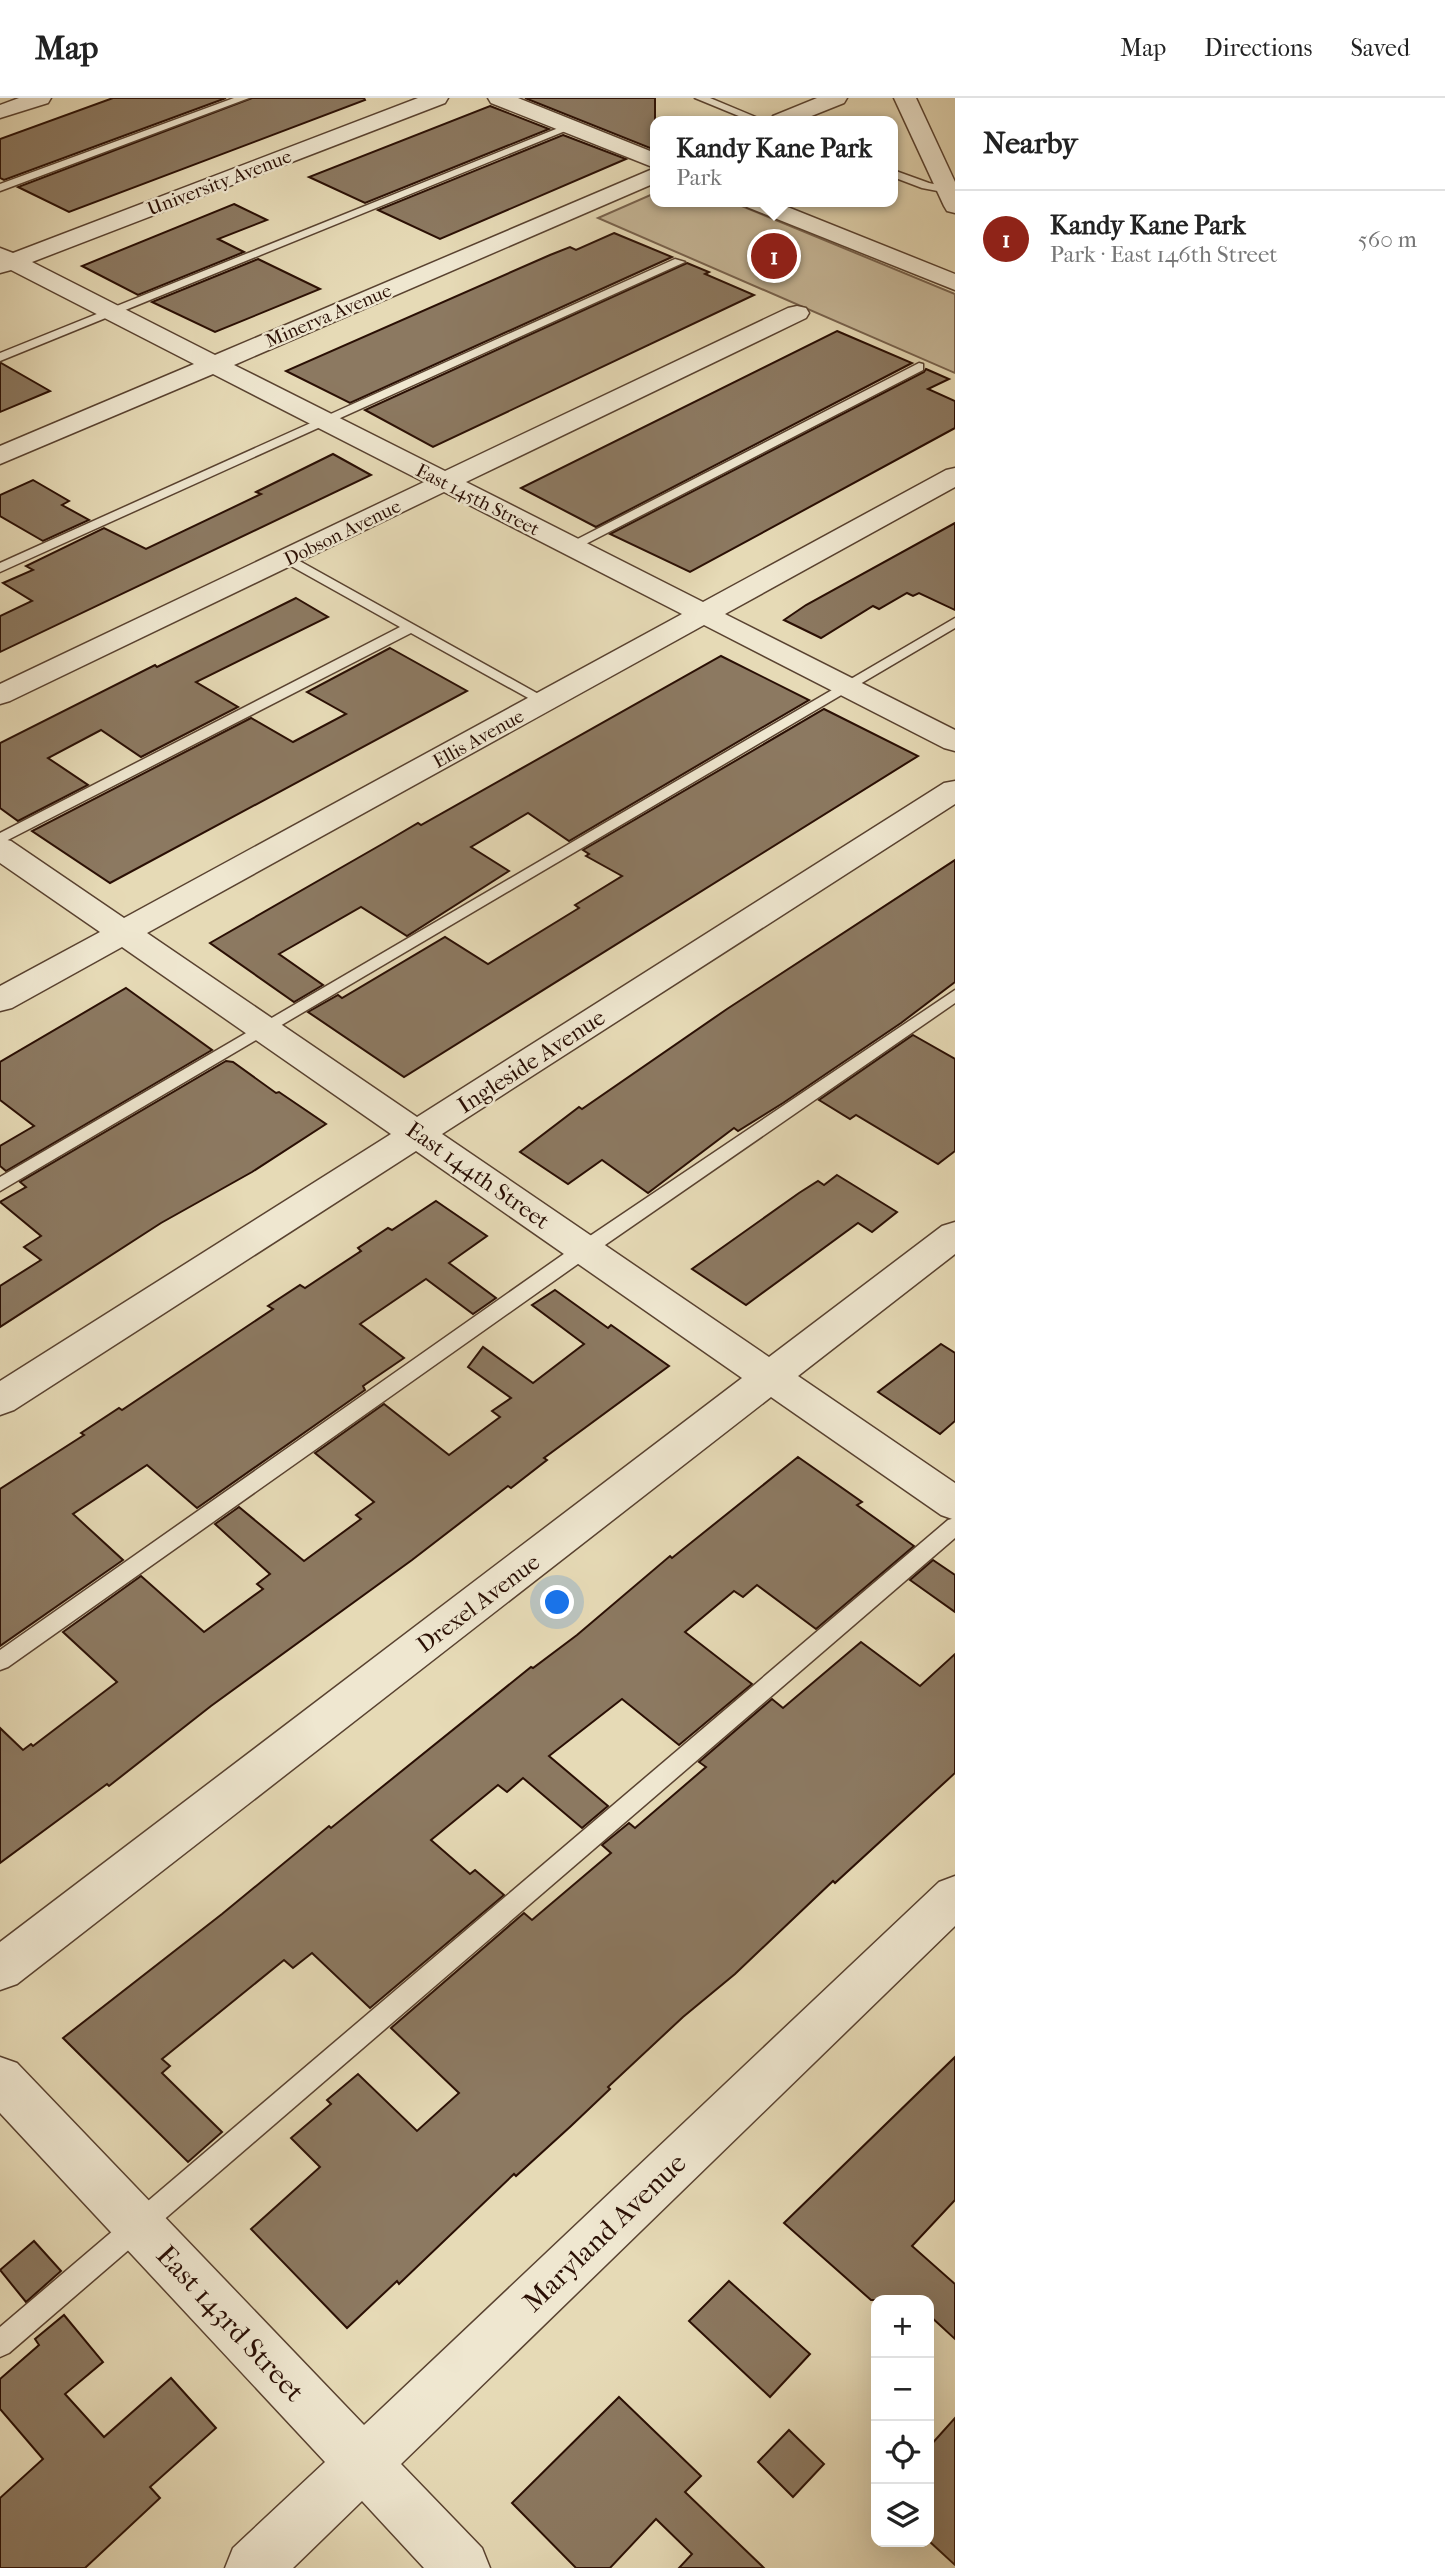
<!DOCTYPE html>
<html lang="en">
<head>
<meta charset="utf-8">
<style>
  :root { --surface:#fff; --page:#f6f6f6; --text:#222; --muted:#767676; --line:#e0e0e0; --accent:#8f2418 }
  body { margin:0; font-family:"IM FELL French Canon",serif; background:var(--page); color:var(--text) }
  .controls { position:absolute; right:21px; bottom:21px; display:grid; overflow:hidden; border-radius:14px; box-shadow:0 7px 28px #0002 }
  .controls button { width:63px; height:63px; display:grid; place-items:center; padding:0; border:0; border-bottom:2px solid var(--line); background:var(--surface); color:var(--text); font:35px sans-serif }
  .you { position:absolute; left:558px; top:1505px; width:24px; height:24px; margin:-18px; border:5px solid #fff; border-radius:50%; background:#1a73e8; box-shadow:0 0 0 10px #1a73e833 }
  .badge { display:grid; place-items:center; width:46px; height:46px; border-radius:50%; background:var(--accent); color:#fff; font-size:23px; font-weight:700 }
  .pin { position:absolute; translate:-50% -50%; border:4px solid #fff; box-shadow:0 2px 7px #0006 }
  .popup { position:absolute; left:650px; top:18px; width:248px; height:91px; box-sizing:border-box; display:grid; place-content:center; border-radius:14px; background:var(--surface); filter:drop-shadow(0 2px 5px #0005); font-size:23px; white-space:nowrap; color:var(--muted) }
  .popup b { font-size:26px; color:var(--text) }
  .popup::after { content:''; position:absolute; left:50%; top:100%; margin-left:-14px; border:14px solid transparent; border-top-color:var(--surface) }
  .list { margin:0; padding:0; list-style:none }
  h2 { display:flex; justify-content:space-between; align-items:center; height:91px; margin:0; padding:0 28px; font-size:30px }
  h2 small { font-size:23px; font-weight:400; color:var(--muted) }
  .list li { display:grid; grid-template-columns:46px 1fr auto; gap:21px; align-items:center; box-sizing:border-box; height:98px; padding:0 28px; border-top:2px solid var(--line) }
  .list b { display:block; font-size:26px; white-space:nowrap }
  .list p { margin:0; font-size:23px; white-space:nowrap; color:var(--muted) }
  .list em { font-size:23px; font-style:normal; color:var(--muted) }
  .icon { flex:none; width:38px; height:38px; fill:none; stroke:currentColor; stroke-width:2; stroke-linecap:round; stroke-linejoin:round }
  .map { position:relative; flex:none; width:955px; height:2470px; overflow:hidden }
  header { display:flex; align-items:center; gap:42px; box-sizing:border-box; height:98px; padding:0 35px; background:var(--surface); border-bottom:2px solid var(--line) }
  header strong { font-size:33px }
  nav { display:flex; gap:38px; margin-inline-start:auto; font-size:24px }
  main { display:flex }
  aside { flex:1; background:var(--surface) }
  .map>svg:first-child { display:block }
</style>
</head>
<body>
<header>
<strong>Map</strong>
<nav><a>Map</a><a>Directions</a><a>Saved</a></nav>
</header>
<main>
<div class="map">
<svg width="955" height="2470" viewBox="0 0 955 2470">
  <rect width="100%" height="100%" fill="#e6dab6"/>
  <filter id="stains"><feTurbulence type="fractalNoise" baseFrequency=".00286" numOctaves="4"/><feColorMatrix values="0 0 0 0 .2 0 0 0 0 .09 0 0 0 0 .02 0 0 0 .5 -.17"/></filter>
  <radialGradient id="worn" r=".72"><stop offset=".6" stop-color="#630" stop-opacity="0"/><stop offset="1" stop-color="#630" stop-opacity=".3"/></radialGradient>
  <polygon fill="#c6b798" stroke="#78634e" stroke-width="2" points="655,95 655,104 732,104 955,196 955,275 598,120"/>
  <g fill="#8c7961" stroke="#2a0f04" stroke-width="2">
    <polygon points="113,0 226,0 4,82 0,80 0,41"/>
    <polygon points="252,0 364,0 365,2 69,114 18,89"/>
    <polygon points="525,0 655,0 655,48 650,50"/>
    <polygon points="490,8 549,31 365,105 309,79"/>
    <polygon points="563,37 626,61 440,141 378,112"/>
    <polygon points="234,106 267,122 218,141 244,154 138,197 82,168"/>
    <polygon points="614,135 672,159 350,305 286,273 550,157 570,149 576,152"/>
    <polygon points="258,161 320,191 215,234 152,204"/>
    <polygon points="687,165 709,174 705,176 754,197 433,349 365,312"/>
    <polygon points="837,233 912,265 596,429 521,390"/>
    <polygon points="0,265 1,265 50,293 0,314"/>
    <polygon points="926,271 949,281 928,291 955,303 955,330 690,474 610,436 924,274"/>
    <polygon points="333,356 371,377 0,554 0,518 32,503 3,485 33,472 26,468 104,430 146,451 261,396 256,394"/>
    <polygon points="33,382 69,403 62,407 89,422 43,443 0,418 0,397"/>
    <polygon points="955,425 955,512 919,495 913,498 907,495 879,511 873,508 821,540 784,522 806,507"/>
    <polygon points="296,500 328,519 196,584 238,609 141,659 101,632 48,660 88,687 18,723 0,710 0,645 155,567 157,569"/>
    <polygon points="390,550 467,593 110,785 32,733 251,620 293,644 346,616 307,594"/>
    <polygon points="721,558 809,602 569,743 528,715 471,749 509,773 407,838 361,809 279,856 323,887 294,904 210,845 384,745 418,725 421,727"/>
    <polygon points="824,611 918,658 404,979 308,914 338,897 342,900 445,839 488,866 579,810 575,807 622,778 586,758 589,756 583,752"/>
    <polygon points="955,762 955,884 901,925 783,1005 738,1033 734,1030 648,1095 602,1062 568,1086 520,1054 579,1009 582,1011 727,911"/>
    <polygon points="126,890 212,952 6,1073 0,1068 0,1048 34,1028 0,1002 0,964"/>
    <polygon points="913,937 955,961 955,1053 938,1066 856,1017 850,1021 819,1002"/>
    <polygon points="226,963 233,964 276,995 279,994 326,1026 252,1074 161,1125 0,1229 0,1188 41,1162 24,1149 41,1138 0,1104 26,1089 20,1084"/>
    <polygon points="837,1077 897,1114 872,1134 858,1125 746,1207 692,1171 799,1095 818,1083 824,1087"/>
    <polygon points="436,1103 487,1138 449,1165 496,1200 473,1216 426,1181 360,1226 404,1260 363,1288 365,1292 197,1410 147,1367 73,1416 123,1462 0,1548 0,1391 84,1337 81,1335 119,1310 122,1312 273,1211 268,1208 300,1187 305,1190 361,1153 358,1150 388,1130 392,1132"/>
    <polygon points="555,1192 608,1230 611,1227 669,1268 544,1360 547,1362 511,1390 508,1388 412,1462 211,1608 109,1688 107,1686 0,1765 0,1630 23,1652 31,1646 33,1648 117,1584 63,1534 141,1478 204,1534 263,1491 257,1486 270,1476 215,1426 239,1409 304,1463 361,1421 356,1417 374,1404 315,1355 384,1306 449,1357 500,1319 492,1313 511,1300 468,1269 483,1249 533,1285 584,1246 532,1207"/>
    <polygon points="941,1246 955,1255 955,1323 940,1336 878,1294"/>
    <polygon points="798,1359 862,1404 857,1407 914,1448 816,1531 757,1487 743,1499 734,1493 685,1534 752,1586 679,1647 622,1601 549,1658 608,1708 582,1730 523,1680 507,1694 498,1687 431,1742 470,1776 475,1772 504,1797 370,1910 312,1855 293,1870 284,1862 162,1961 170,1968 162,1975 222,2034 188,2064 63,1940 222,1816 329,1728 331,1730 531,1569 533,1570 577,1537 670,1458 672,1460"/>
    <polygon points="933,1462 955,1477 955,1514 910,1482"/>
    <polygon points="861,1544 920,1588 955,1556 955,1675 835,1785 833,1783 735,1876 683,1919 608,1989 610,1991 571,2028 516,2078 514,2076 399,2186 397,2183 347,2230 251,2131 320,2069 291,2040 331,2006 327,2002 358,1976 417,2033 459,1995 391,1930 524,1815 532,1822 611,1755 602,1747 629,1725 635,1730 706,1669 699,1664 772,1601 783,1610"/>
    <polygon points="955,1959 955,2102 912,2148 955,2186 955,2241 929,2217 929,2202 871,2202 784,2125"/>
    <polygon points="34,2143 61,2173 26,2204 0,2172"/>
    <polygon points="729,2183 810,2256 770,2299 689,2223"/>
    <polygon points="64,2217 103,2264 65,2296 104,2339 171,2280 216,2330 150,2389 160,2400 85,2470 0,2470 0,2400 43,2361 0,2311 0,2281 39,2247 35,2241"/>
    <polygon points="619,2299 701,2378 685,2394 764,2470 679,2470 692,2456 656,2421 610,2470 576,2470 512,2405"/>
    <polygon points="955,2320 955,2467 929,2443 929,2349"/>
    <polygon points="789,2332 824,2366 793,2399 758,2364"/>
  </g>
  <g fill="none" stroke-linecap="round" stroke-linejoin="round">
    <defs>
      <g id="lane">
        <polygon points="234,0 249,0 0,93 0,86"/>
        <polygon points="695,0 710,0 765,23 751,23"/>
        <polygon points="566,27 575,29 0,263 0,255"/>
        <polygon points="893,72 929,85 952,90 954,92 948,95 922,90 893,79"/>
        <polygon points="675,161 685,164 0,474 0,465"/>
        <polygon points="919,265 923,266 923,272 576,451 571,452 564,448"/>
        <polygon points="287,456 551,603 549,606 539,606 411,535 0,746 0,735 400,529 282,463 282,457"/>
        <polygon points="955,520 955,530 0,1093 0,1079"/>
        <polygon points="955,892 955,905 592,1156 8,1569 0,1572 0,1552 578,1146"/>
        <polygon points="955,1420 955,1440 9,2255 0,2259 0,2229 948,1422"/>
      </g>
      <g id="street">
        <polygon points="19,0 51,0 48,5 0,20 0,7"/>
        <polygon points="418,0 448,0 445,5 32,164 215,257 655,70 655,85 234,267 445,373 788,210 797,208 806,210 809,215 806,220 466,384 703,504 946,372 955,370 955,389 725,516 955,632 955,653 944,650 704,527 147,835 417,1019 944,685 955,683 955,706 442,1036 769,1259 942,1128 955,1124 955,1156 798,1278 955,1385 955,1422 941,1417 771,1299 17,1886 0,1892 0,1844 742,1280 416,1053 14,1312 0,1317 0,1283 391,1036 122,849 12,910 0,913 0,888 100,834 0,765 0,740 11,743 124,820 682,516 444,394 10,603 0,606 0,586 424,384 213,276 0,366 0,348 194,266 11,172 0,175 0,150 13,155"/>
        <polygon points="488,0 518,0 655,55 655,70 491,5"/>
        <polygon points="817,0 847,0 844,5 799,23 770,23 773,18"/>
        <polygon points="894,0 916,0 955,84 955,115 947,113 944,108"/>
        <polygon points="744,104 775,104 955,176 955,192 747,109"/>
        <polygon points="955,1778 955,1828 401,2366 482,2450 490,2470 424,2470 362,2403 293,2470 225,2470 233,2450 325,2364 0,2015 0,1959 17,1965 364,2327 939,1784"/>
      </g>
    </defs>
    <use href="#lane" stroke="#594230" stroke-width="3"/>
    <use href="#street" stroke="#594230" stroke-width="3"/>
    <use href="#lane" fill="#efe7d0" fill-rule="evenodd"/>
    <use href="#street" fill="#efe7d0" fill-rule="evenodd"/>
  </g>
  <g text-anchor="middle" stroke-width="5" stroke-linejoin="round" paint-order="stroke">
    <g font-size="19" fill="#2a0f04" stroke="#efe7d0">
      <text transform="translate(219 84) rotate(-21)" y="7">University Avenue</text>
      <text transform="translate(328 217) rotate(-23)" y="7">Minerva Avenue</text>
      <text transform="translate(478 401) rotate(27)" y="7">East 145th Street</text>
      <text transform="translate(342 434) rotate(-26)" y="7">Dobson Avenue</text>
      <text transform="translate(478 640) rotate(-29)" y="7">Ellis Avenue</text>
    </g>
    <g font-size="23" fill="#2a0f04" stroke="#efe7d0">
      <text transform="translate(531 963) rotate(-33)" y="8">Ingleside Avenue</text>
      <text transform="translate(478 1077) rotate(35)" y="8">East 144th Street</text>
      <text transform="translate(478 1505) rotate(-37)" y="8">Drexel Avenue</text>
    </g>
    <g font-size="28" fill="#2a0f04" stroke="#efe7d0">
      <text transform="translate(604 2134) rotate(-44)" y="10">Maryland Avenue</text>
      <text transform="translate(231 2225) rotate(47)" y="10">East 143rd Street</text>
    </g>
  </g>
  <rect width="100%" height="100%" filter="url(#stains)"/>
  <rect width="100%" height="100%" fill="url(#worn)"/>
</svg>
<div class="controls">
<button>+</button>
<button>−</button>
<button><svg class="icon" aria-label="locate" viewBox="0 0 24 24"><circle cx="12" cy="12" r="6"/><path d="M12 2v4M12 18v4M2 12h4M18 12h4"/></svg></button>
<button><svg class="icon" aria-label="layers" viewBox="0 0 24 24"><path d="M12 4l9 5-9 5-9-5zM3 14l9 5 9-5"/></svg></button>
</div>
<div class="you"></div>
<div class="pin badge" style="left:774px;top:158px">1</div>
<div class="popup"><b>Kandy Kane Park</b>Park</div>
</div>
<aside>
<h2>Nearby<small></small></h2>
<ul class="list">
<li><span class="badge">1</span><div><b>Kandy Kane Park</b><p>Park · East 146th Street</p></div><em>560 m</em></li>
</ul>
</aside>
</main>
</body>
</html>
